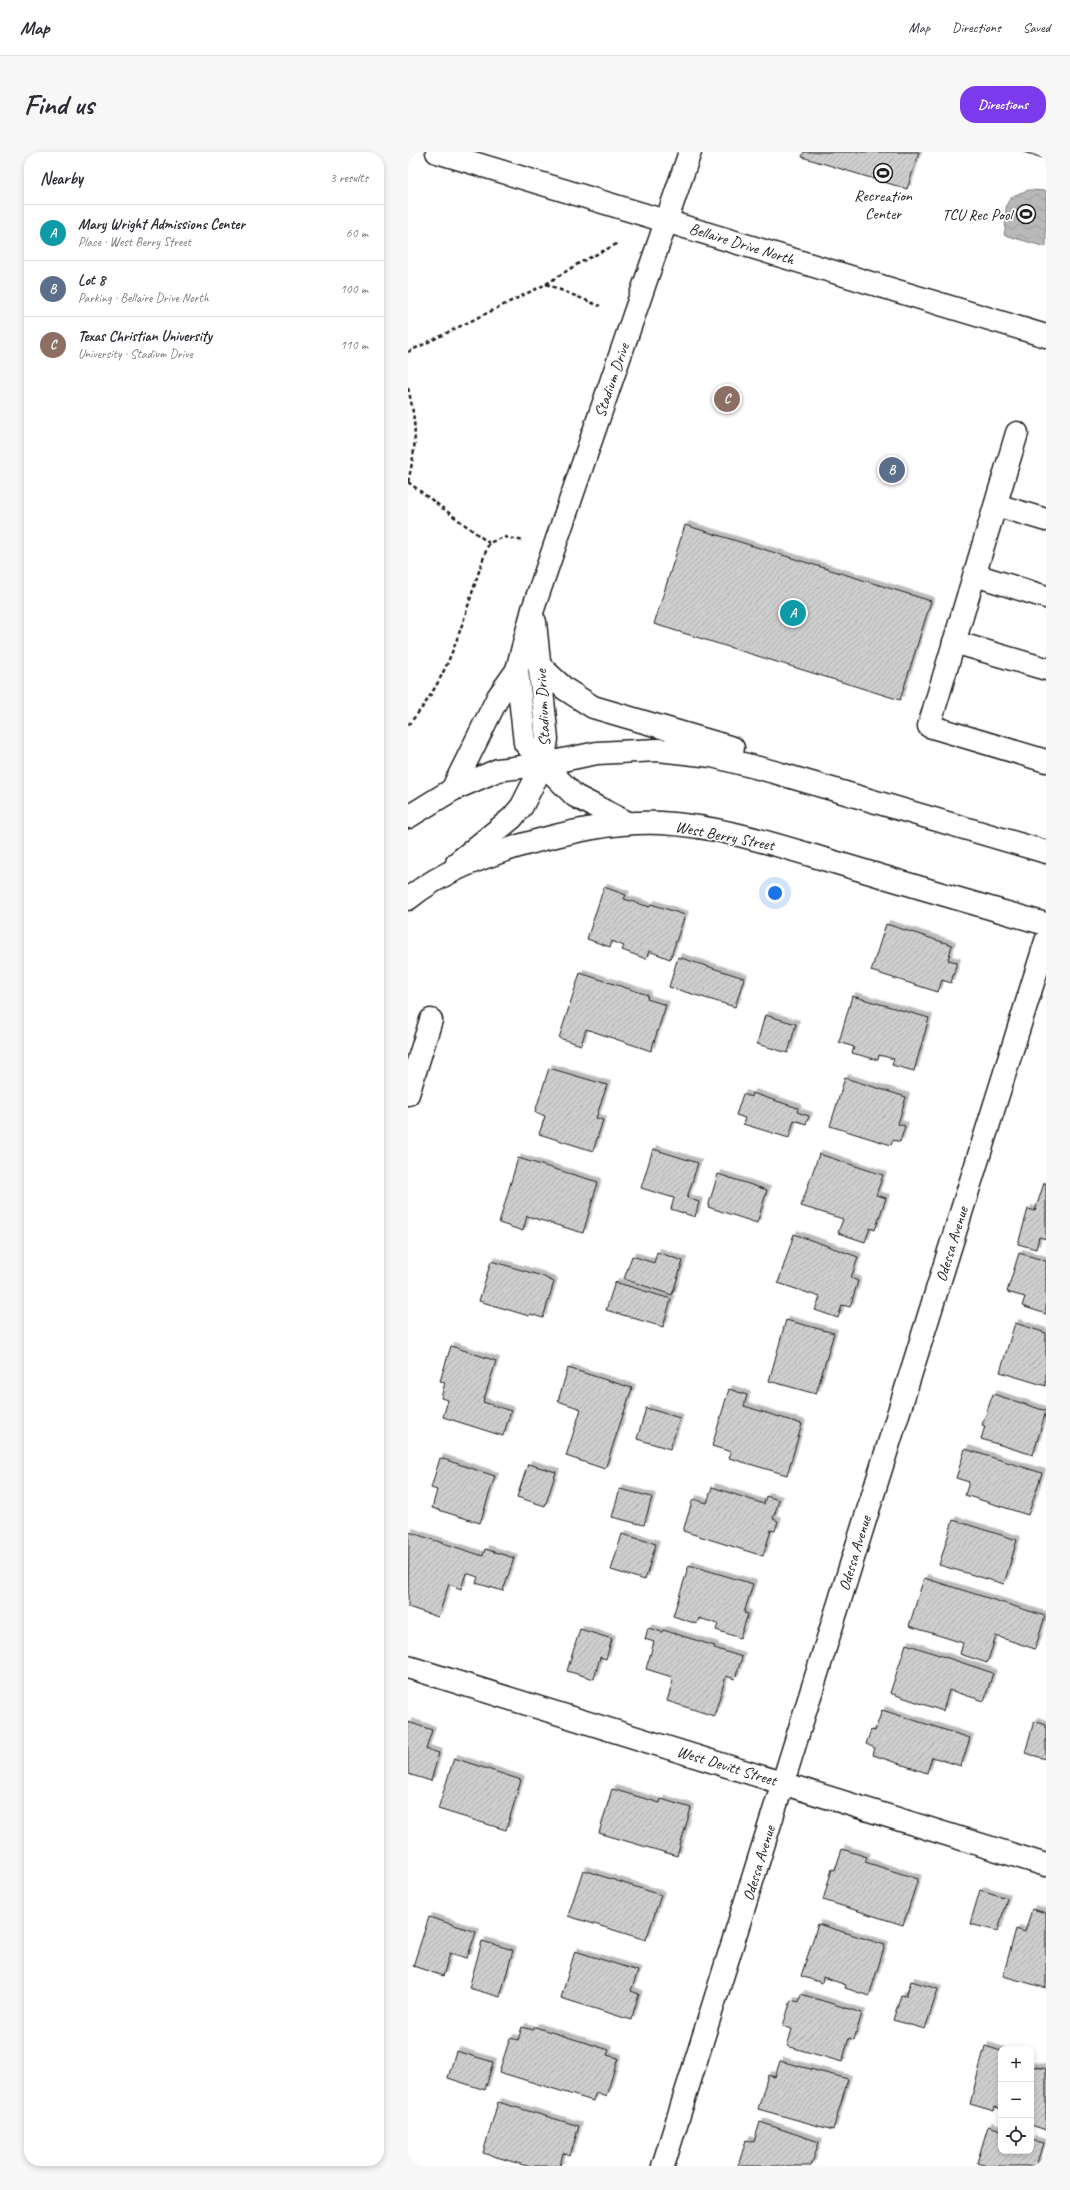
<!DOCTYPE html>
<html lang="en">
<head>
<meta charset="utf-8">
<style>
  :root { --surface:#fff; --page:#f7f7f7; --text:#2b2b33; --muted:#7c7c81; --line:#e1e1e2; --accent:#7c3aed }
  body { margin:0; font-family:Caveat,sans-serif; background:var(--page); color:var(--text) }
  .controls { position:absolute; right:12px; bottom:12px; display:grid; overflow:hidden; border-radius:8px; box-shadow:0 2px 6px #0003 }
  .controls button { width:36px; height:36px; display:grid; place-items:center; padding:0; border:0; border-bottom:1px solid var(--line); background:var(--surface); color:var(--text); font:20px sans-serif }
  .you { position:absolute; left:367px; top:741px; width:14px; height:14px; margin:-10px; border:3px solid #fff; border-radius:50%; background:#1a73e8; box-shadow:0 0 0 6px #1a73e833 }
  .badge { display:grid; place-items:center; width:26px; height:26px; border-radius:50%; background:var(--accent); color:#fff; font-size:13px; font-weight:700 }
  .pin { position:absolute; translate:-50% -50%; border:2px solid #fff; box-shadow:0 1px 4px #0006 }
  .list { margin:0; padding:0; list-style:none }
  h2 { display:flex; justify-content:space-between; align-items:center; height:52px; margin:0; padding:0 16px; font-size:17px }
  h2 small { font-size:13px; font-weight:400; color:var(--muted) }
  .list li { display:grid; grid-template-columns:26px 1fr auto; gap:12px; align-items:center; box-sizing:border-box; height:56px; padding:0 16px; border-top:1px solid var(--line) }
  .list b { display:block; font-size:15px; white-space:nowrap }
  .list p { margin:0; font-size:13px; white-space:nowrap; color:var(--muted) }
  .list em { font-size:13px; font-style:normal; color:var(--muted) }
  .icon { flex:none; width:22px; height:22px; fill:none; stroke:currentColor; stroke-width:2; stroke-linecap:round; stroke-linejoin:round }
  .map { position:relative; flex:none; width:638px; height:2014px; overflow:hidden; border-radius:16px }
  header { display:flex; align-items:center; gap:24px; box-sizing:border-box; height:56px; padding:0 20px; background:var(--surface); border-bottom:1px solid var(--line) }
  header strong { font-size:19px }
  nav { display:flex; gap:22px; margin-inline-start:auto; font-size:14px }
  .intro { display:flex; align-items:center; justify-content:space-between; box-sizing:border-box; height:96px; padding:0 24px }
  h1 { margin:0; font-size:28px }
  .button { padding:10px 18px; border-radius:16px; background:var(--accent); color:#fff; font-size:14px; font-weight:700 }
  main { display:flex; gap:24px; padding:0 24px }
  aside { flex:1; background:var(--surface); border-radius:16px; box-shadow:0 2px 6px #0003 }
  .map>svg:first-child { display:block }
</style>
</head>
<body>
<header>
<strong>Map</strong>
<nav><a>Map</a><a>Directions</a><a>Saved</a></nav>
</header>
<div class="intro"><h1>Find us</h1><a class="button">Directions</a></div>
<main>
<aside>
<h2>Nearby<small>3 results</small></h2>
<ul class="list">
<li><span class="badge" style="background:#0f9aa8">A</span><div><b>Mary Wright Admissions Center</b><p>Place · West Berry Street</p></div><em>60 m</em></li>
<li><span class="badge" style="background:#5c6f8a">B</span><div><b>Lot 8</b><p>Parking · Bellaire Drive North</p></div><em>100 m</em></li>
<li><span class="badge" style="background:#8d6e63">C</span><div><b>Texas Christian University</b><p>University · Stadium Drive</p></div><em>110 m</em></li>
</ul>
</aside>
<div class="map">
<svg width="638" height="2014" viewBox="0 0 638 2014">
  <defs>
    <pattern id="water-waves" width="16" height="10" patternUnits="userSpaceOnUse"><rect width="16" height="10" fill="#b8b8b8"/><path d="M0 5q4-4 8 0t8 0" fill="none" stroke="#9e9e9e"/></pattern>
    <pattern id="building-hatch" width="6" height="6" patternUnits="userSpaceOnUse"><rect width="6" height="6" fill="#cecece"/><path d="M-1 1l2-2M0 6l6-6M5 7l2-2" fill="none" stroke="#b0b0b0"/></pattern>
    <filter id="shadow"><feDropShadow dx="3.5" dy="-3.5" stdDeviation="0" flood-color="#0004"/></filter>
  </defs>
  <rect width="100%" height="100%" fill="#fff"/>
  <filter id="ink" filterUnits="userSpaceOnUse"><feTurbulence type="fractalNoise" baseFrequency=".025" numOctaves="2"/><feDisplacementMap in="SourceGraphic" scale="8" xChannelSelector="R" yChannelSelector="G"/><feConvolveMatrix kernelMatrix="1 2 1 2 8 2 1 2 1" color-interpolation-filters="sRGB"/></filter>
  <g filter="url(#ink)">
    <path fill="url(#water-waves)" stroke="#7a7a7a" d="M621,38L638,39V95L596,83C602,58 588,47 621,38Z"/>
    <g fill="url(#building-hatch)" stroke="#1c1c1c" filter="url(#shadow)">
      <polygon points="396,0 511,0 499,37 394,5"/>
      <polygon points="615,0 638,0 638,7"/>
      <polygon points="277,373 523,449 492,548 246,472"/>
      <polygon points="196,735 218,743 216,747 242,755 243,752 277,763 262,807 241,799 238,807 214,798 216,794 204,789 202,795 179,787"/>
      <polygon points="478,772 544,793 540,808 549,810 543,831 534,828 530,840 463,819"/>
      <polygon points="270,805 336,826 327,855 261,835"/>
      <polygon points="172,821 240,843 239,847 258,853 243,899 178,877 173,893 151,886"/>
      <polygon points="444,844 521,866 506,919 484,913 486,907 471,903 470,908 444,901 446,895 431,890"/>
      <polygon points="357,863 388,872 380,901 349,892"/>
      <polygon points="141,916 199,933 188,966 195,968 185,999 131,982 137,964 127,960"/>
      <polygon points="437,926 498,945 490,972 497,974 492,990 485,988 483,993 422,974"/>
      <polygon points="344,941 390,956 389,960 401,964 398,972 386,968 381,986 335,972 337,966 328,963 335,942 343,945"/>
      <polygon points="245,997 290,1011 279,1046 291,1050 287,1065 263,1057 266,1046 233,1036"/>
      <polygon points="411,1002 475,1023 468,1043 478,1046 467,1078 462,1076 457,1090 430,1081 435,1067 393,1054"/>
      <polygon points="110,1006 190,1030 175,1081 119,1064 115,1079 91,1071"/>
      <polygon points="310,1022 359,1038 349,1071 300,1055"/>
      <polygon points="636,1031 638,1031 638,1087 631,1085 628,1097 610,1092 620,1057 627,1059"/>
      <polygon points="386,1082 450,1105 443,1126 450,1129 442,1155 434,1153 430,1166 407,1158 412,1145 370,1131"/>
      <polygon points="249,1100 275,1109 264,1143 216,1127 224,1104 246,1111"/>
      <polygon points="611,1101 638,1109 638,1162 614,1154 617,1145 599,1140"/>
      <polygon points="83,1109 134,1124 146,1130 135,1166 122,1162 121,1164 71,1149"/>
      <polygon points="207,1130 263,1147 255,1175 198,1158"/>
      <polygon points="378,1168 426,1181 408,1242 361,1229"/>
      <polygon points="607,1171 638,1181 638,1234 592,1220"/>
      <polygon points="43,1194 88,1209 75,1250 103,1259 95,1284 35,1265 40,1248 33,1246 37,1230 32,1229"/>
      <polygon points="160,1216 224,1236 197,1317 158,1304 173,1257 150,1249"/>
      <polygon points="321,1237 339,1243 336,1254 394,1272 379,1323 321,1306 323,1300 304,1294"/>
      <polygon points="585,1242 638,1259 625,1303 573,1287 577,1274 574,1273"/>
      <polygon points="238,1256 272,1266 262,1297 229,1287"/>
      <polygon points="557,1297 634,1321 620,1363 557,1343 561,1330 548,1326"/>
      <polygon points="32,1306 87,1324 72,1371 24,1356 29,1338 23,1336"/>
      <polygon points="120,1312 148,1320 137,1354 109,1345"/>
      <polygon points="304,1335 356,1352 358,1344 371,1348 365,1367 370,1369 367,1379 363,1378 355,1404 275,1379 285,1347 299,1351"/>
      <polygon points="212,1337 244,1345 236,1373 204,1365"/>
      <polygon points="545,1368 609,1388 596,1432 531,1413"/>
      <polygon points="1,1380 75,1404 77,1397 106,1406 95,1439 68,1431 70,1425 58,1421 53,1437 41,1432 30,1465 0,1455"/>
      <polygon points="214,1382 248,1392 237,1428 203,1418"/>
      <polygon points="281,1413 345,1432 336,1461 340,1462 332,1486 308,1478 310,1472 291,1466 289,1472 265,1464"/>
      <polygon points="516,1426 637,1464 627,1497 588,1484 579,1511 552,1502 555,1491 501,1474"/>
      <polygon points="240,1476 254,1480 255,1478 307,1494 306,1496 334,1505 327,1527 318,1524 306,1564 259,1549 265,1529 263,1528 264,1525 238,1517 246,1490 237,1487"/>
      <polygon points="172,1477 204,1487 198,1507 192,1505 186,1527 159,1519"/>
      <polygon points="498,1492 585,1521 576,1549 541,1538 535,1559 482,1541"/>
      <polygon points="474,1558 562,1586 553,1614 524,1605 519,1621 465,1603 467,1596 458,1592 463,1578 467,1579"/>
      <polygon points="626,1569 638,1573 638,1607 617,1601"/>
      <polygon points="0,1570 24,1578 18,1597 31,1601 23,1629 0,1622"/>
      <polygon points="46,1606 113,1628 98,1678 30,1657"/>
      <polygon points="204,1637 252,1651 253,1647 283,1656 269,1704 191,1681"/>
      <polygon points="434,1697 459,1705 457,1710 510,1727 495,1773 415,1748 424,1717 427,1718"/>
      <polygon points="175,1718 253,1743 238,1788 160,1764"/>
      <polygon points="572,1738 599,1746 590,1779 562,1772"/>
      <polygon points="624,1757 638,1761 638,1836 595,1824 608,1777 617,1780"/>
      <polygon points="21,1765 68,1780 59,1806 42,1801 35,1824 5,1814"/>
      <polygon points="410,1772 477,1793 461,1844 437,1836 438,1833 415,1825 414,1831 393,1824"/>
      <polygon points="74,1789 105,1798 92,1845 61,1836"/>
      <polygon points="167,1799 230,1819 223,1839 231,1842 223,1868 153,1846"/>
      <polygon points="503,1829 530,1837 517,1877 485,1868 493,1843 498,1844"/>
      <polygon points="393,1842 454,1861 446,1888 441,1886 434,1910 379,1894 384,1877 375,1874 383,1848 391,1850"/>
      <polygon points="114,1875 125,1878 127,1875 201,1898 199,1903 210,1906 198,1944 188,1940 185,1949 91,1920 102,1886 110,1888"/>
      <polygon points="577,1894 593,1899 593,1957 587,1955 586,1959 562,1952"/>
      <polygon points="48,1899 85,1910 77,1938 40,1926"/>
      <polygon points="372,1909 440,1927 425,1978 350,1957 360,1923 367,1925"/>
      <polygon points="623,1914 638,1917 638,1978 623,1973"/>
      <polygon points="90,1950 171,1974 162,2004 155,2001 152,2014 119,2014 75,2001"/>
      <polygon points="352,1970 411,1990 403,2014 330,2014 338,1988 346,1990"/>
      <polygon points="580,1974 593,1978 593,1999 623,1999 623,1988 635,1991 628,2014 579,2014 569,2011"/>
    </g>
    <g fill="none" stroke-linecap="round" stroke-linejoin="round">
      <defs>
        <g id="minor">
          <polyline points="29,0 638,184"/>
          <polyline points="609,281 521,574 638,609"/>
          <polyline points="588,353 638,368"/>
          <polyline points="567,423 638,445"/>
          <polyline points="127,470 139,587 135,612"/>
          <polyline points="546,490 638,517"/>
          <polyline points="135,612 117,591 109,518 125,457 282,0"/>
          <polyline points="0,942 23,868"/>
          <polyline points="0,1515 638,1713"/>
          <polyline points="255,2014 638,789"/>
        </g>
        <g id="major">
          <polyline points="131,513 157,537 185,555 325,596"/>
          <polyline points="44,638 90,545 109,518"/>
          <polyline points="0,665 44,638 90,618 135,612 189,601 250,598 304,604 366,620 638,700"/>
          <polyline points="49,711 104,666 114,654 135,612 167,644 220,671"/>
          <path d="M0,747C33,720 74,705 114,693C159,680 206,669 253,671C312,674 369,693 426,710C496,731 567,752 638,772"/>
        </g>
      </defs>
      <use href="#minor" stroke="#1c1c1c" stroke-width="25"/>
      <use href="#major" stroke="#1c1c1c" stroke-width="25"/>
      <g stroke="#1c1c1c" stroke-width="2.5" stroke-dasharray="4 3" stroke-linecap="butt">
        <polyline points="138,132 192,154"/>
        <polyline points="0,200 138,132 173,110 209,92"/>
        <path d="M0,236C9,273 9,292 0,330"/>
        <polyline points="0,330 81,391"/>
        <path d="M0,573C49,518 56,456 81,391L96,385L116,389"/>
      </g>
      <use href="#minor" stroke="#fff" stroke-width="22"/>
      <use href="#major" stroke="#fff" stroke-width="22"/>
    </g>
  </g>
  <defs>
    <symbol id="stadium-ring" viewBox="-11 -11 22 22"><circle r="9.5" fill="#fff" stroke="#1c1c1c" stroke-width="1.5"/><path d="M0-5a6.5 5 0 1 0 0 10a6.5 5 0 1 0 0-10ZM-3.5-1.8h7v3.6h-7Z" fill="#1c1c1c"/></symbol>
  </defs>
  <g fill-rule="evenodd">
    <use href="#stadium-ring" x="464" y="10" width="22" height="22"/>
    <use href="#stadium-ring" x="607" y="51" width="22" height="22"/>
  </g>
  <g text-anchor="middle" stroke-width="3.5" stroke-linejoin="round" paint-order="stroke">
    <g font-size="16" fill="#1c1c1c" stroke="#fff">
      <text x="475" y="49">Recreation<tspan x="475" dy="18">Center</tspan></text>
      <text x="604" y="68" text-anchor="end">TCU Rec Pool</text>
    </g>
    <g font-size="16" fill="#1c1c1c" stroke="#fff">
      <text transform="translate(334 91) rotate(17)" y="6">Bellaire Drive North</text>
      <text transform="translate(203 228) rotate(-71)" y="6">Stadium Drive</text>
      <text transform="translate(134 556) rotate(-93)" y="6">Stadium Drive</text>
      <text transform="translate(317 683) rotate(11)" y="6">West Berry Street</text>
      <text transform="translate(543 1092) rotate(-73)" y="6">Odessa Avenue</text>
      <text transform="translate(446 1401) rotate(-73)" y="6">Odessa Avenue</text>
      <text transform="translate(319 1613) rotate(17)" y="6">West Devitt Street</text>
      <text transform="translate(350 1711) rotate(-73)" y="6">Odessa Avenue</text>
    </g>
  </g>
</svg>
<div class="controls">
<button>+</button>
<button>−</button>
<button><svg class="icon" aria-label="locate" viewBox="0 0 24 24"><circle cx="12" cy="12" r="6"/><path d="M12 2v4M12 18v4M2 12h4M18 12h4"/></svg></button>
</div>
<div class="you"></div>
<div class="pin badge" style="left:385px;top:461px;background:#0f9aa8">A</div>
<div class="pin badge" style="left:484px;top:318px;background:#5c6f8a">B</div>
<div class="pin badge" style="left:319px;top:247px;background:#8d6e63">C</div>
</div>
</main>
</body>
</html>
